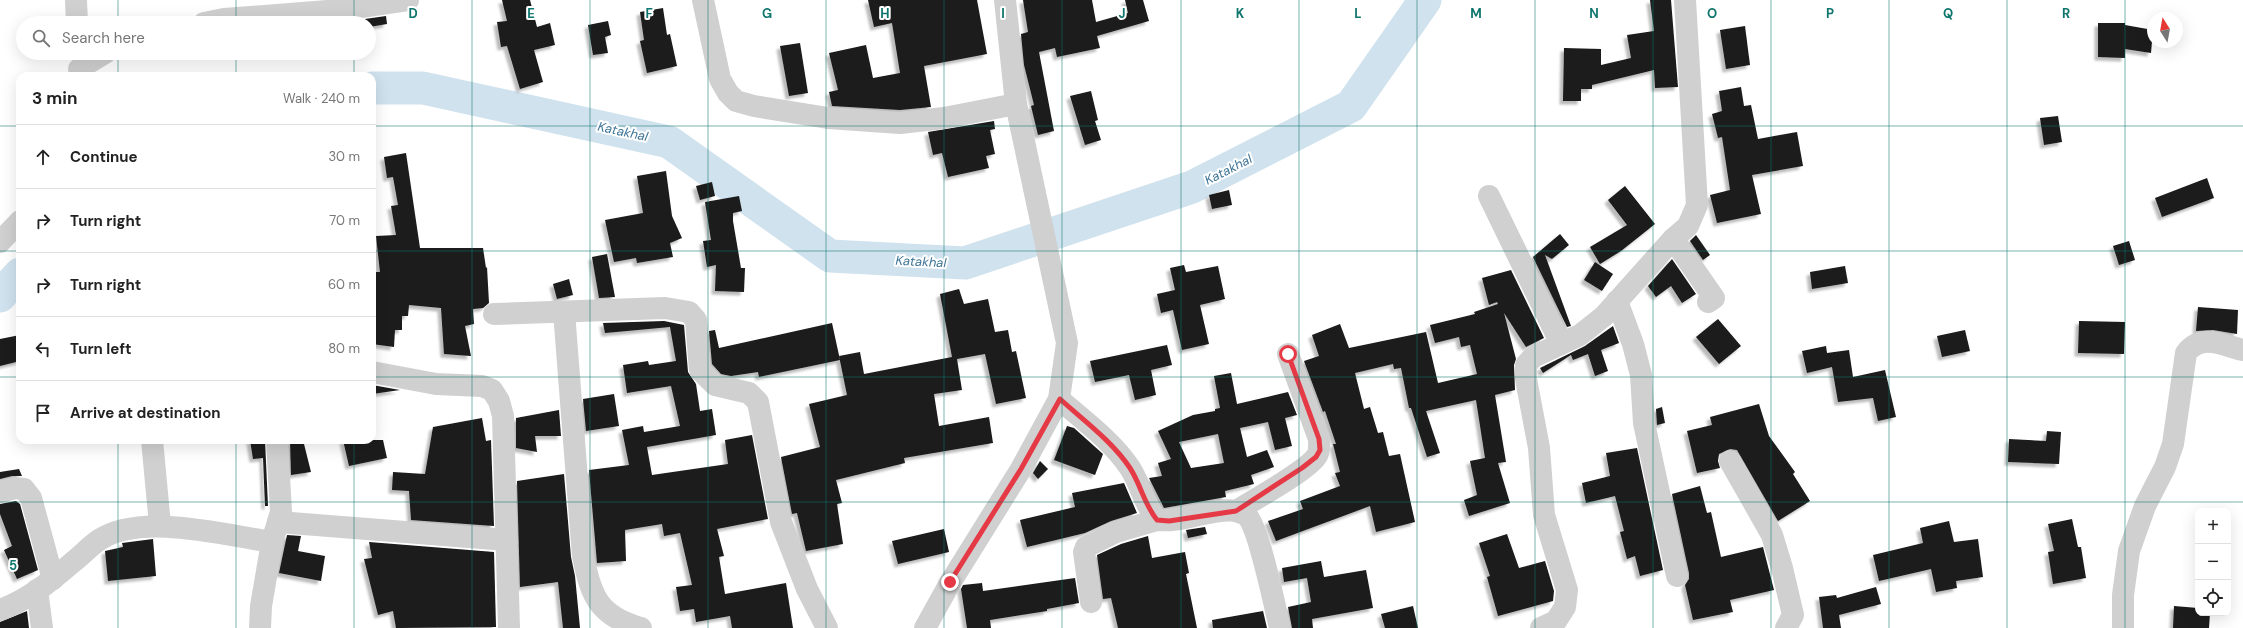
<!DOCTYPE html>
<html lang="en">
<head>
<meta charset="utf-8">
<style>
  :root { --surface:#fff; --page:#f2f2f2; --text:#222; --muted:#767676; --line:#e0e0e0 }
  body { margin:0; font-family:"DM Sans",sans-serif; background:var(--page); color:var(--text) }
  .controls { position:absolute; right:12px; bottom:12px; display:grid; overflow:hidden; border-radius:8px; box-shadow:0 4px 16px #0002 }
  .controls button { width:36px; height:36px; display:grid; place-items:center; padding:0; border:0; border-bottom:1px solid var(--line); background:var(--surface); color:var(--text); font:20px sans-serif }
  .compass { position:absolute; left:2147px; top:12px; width:36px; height:36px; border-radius:50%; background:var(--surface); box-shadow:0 4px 16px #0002; rotate:349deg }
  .stop { position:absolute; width:12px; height:12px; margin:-9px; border:3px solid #e63946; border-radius:50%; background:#fff }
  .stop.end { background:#e63946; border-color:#fff; box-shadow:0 1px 4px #0008 }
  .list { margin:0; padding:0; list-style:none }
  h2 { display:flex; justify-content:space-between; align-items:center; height:52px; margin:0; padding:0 16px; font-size:17px }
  h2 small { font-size:13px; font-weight:400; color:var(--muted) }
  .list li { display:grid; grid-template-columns:26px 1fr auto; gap:12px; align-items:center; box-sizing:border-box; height:64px; padding:0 16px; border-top:1px solid var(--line) }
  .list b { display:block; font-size:15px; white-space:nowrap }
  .list em { font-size:13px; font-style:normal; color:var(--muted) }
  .icon { flex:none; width:22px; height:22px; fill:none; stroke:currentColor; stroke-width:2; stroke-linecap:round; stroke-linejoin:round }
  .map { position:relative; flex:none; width:2243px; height:628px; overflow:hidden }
  .search { position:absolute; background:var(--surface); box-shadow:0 4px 16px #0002; left:16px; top:16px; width:360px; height:44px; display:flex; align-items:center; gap:10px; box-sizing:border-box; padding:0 14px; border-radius:22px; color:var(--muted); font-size:15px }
  .panel { position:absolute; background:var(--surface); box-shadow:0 4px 16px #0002; left:16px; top:72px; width:360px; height:372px; border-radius:12px }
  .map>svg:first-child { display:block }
</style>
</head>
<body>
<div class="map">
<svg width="2243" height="628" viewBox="0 0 2243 628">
  <defs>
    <filter id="shadow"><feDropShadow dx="-3.5" dy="3.5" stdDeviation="1" flood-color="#0004"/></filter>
  </defs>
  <rect width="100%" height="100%" fill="#fff"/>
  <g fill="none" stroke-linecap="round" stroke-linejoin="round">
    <g stroke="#cfe2ee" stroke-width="33">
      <polyline points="372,88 423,88 669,142 830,256 965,263 1192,187 1351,106 1425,0"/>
      <polyline points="0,296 20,274"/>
    </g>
  </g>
  <g fill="#1a1a1a" fill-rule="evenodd" filter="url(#shadow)">
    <polygon points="502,0 530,0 537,27 550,23 555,45 534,50 543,82 520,89 507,46 501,47 497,22 507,21"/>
    <polygon points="868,0 977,0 987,54 924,66 931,107 900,110 832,106 829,92 838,90 829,53 866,45 873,78 900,73 892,23 874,27"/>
    <polygon points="1023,0 1092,0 1096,22 1128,13 1125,0 1143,0 1149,21 1097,36 1100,48 1057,57 1055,48 1039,52 1054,131 1038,135 1031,106 1034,105 1024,65 1021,34 1028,32"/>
    <polygon points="1650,0 1671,0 1678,87 1655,88 1654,70 1592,85 1592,89 1581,89 1581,101 1563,101 1564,48 1601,49 1601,65 1631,58 1627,35 1654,31"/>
    <polygon points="663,8 667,35 670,34 677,66 647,73 640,41 644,40 640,12"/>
    <polygon points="386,16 387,24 369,27 369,23 365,23 365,19 358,20"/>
    <polygon points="608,21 611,35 605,37 608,53 593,55 588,25"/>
    <polygon points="2098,23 2125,23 2125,25 2153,30 2151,53 2125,49 2125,58 2098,57"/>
    <polygon points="1745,26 1750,65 1726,69 1720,30"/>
    <polygon points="800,43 808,93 789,96 780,46"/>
    <polygon points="1741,87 1744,106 1751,105 1758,139 1797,132 1803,166 1752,175 1761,214 1717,223 1710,195 1730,190 1722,137 1718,138 1712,114 1722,111 1719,91"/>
    <polygon points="1091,91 1098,120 1095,121 1101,140 1085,145 1070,96"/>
    <polygon points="2058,116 2062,142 2044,145 2040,118"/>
    <polygon points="994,121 995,129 990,130 995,154 986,156 989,168 948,177 942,153 933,155 928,132"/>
    <polygon points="406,153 420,248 483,248 486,268 487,267 489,303 483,308 473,309 474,324 465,326 471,356 444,354 441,308 409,305 408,316 402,316 402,330 395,330 394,347 372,344 372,272 380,272 376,236 396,235 391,206 398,205 393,177 387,178 384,157"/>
    <polygon points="666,171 672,216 682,238 670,243 673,257 637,263 636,258 614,262 605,220 643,213 637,176"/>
    <polygon points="2207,178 2214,198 2162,217 2155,198"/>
    <polygon points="712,182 715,196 700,200 696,186"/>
    <polygon points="1625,186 1655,224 1621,251 1600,264 1590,247 1627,225 1608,200"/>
    <polygon points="1229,190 1232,205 1212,209 1209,195"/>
    <polygon points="739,196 742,211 733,213 733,221 741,268 745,268 744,292 715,291 716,265 707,267 703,241 711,240 705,202"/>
    <polygon points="1560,234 1569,245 1552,259 1545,255 1571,326 1567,327 1533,257"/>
    <polygon points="1696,235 1710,255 1703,260 1690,241"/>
    <polygon points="2129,241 2135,260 2119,265 2113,246"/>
    <polygon points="607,254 615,297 599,298 592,257"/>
    <polygon points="1672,259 1696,294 1682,303 1671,286 1656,297 1648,286"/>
    <polygon points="1595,262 1613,274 1602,291 1584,280"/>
    <polygon points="1184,265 1186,272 1218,266 1225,299 1200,305 1209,344 1182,350 1173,310 1161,313 1157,294 1175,290 1170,268"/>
    <polygon points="1845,266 1848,283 1812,289 1810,272"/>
    <polygon points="1511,270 1544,338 1526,347 1504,313 1516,359 1514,365 1515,390 1495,395 1506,462 1498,463 1510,503 1469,516 1464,500 1477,495 1470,461 1485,458 1476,400 1426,411 1440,453 1427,457 1411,408 1409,408 1401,368 1394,369 1393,364 1355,373 1364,409 1370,407 1378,433 1383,432 1389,456 1400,454 1415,522 1376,532 1370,506 1276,541 1268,521 1303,509 1300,501 1340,486 1335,473 1340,472 1333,444 1336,444 1325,411 1323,412 1304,361 1319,356 1312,335 1340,324 1349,348 1426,332 1438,383 1477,374 1470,345 1461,347 1459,337 1435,343 1430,325 1475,314 1474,312 1498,304 1497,302 1489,305 1482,278"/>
    <polygon points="569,279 573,295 557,299 553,284"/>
    <polygon points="959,289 964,304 988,299 995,332 1008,330 1012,352 1016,351 1026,398 996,404 985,354 957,359 962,390 934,394 939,426 989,417 993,443 904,458 905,463 836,480 842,503 837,504 843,544 806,551 797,513 792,514 781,457 820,447 809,404 847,395 839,356 860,352 864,374 952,357 940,294"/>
    <polygon points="2198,307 2238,310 2237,334 2213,330 2196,331"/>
    <polygon points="1718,319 1741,346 1719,364 1696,337"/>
    <polygon points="664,321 684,325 688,372 696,384 700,411 712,409 716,435 647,447 652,475 728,464 725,440 752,435 768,519 717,529 724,556 719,557 725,594 786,583 793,628 732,628 730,616 696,622 694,609 680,611 676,587 692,585 680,533 664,536 662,524 625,530 626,561 597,563 589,470 629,465 622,430 643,426 644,432 680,426 671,386 627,393 623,365 648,361 649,365 676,361 670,327 605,333 603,323"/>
    <polygon points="2079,321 2125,322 2124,354 2078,353"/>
    <polygon points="832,323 840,360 759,377 758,372 731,376 721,374 712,364 709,331 715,330 719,348"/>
    <polygon points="1613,326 1619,343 1601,350 1608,371 1595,376 1588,354 1573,360 1571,355 1543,373 1540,368 1585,346"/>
    <polygon points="1965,330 1970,351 1942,357 1937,336"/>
    <polygon points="20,335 20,361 0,366 0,339"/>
    <polygon points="1167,345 1172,365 1151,370 1156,395 1135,400 1129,375 1095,382 1090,361"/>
    <polygon points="1826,346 1827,353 1849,350 1853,377 1885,370 1896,417 1878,421 1873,398 1838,402 1832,367 1807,373 1802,351"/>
    <path d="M1231,373L1237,404L1288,392L1297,415L1285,418L1292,446L1275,450L1268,422L1240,428L1247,457L1267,450L1274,467L1251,475L1254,484L1225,491L1226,497L1164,508L1149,478L1162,476L1158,463L1171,459L1158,431L1193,415L1215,411V409L1220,408L1214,376ZM1218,434L1224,463L1191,468L1179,442Z"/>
    <polygon points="372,385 400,390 372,394"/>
    <polygon points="614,394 619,426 586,431 583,399"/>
    <polygon points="1759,404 1769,436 1795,472 1793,474 1810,501 1778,521 1737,450 1730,449 1719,454 1718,461 1720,468 1697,473 1687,431 1712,425 1710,417"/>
    <polygon points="1662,407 1665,423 1657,425 1656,409"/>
    <polygon points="559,410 561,436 535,436 537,452 516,448 516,418"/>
    <polygon points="482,418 486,441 491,440 494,526 411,520 409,491 392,490 393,472 425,474 433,427"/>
    <polygon points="1067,426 1074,428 1103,454 1095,475 1054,460"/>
    <polygon points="2047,431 2061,432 2059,464 2008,462 2009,439 2046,441"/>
    <polygon points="250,440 265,440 268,506 265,506 263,458 253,459"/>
    <polygon points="290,440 303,440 311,472 291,475"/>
    <polygon points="343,440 383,440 387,458 349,466"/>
    <polygon points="1637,448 1663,570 1640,576 1635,556 1627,559 1620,532 1624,531 1615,496 1586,503 1582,483 1610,476 1606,453"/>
    <polygon points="1040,461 1048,469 1038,479 1033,473"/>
    <polygon points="19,469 22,476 12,476 0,479 0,472"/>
    <polygon points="564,474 571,557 575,576 580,628 563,628 558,582 520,587 517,481"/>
    <polygon points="1124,483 1137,513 1111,521 1085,533 1027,547 1020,520 1075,507 1072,493"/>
    <polygon points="1700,486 1707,513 1711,512 1721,557 1763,547 1774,590 1730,600 1733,612 1693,620 1685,585 1689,579 1689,573 1672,494"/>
    <polygon points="16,501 20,504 38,570 17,579 4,550 12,546 0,514 0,504"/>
    <polygon points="2072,519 2078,547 2081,547 2086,578 2053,584 2048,552 2054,551 2048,524"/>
    <polygon points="1949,521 1954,542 1978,539 1983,577 1956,581 1957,588 1936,592 1931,569 1879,581 1873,555 1923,543 1920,528"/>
    <polygon points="1205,527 1207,534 1188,538 1186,530"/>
    <polygon points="944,529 949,552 898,564 892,541"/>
    <polygon points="1507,534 1519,568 1545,561 1554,591 1553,601 1498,616 1487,577 1490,576 1479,543"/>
    <polygon points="287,535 301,536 298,551 325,556 321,581 279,573"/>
    <polygon points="1148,536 1152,558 1185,552 1189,573 1186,574 1197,628 1118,628 1111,598 1103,599 1097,555 1121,544"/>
    <polygon points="153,539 156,576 108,581 105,551 123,547 122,543"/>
    <polygon points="369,542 494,552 496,627 396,628 393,611 378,615 364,559 372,558"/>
    <polygon points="1321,561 1324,577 1366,570 1373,608 1312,619 1313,628 1292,628 1288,607 1311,602 1307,578 1284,582 1282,568"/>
    <polygon points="1075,578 1079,603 1047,609 1047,611 990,620 991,628 967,628 961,589 963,585 982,583 983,591"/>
    <polygon points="1876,587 1881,604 1839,615 1841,628 1823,628 1819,597 1836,595 1837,598"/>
    <polygon points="1413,606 1418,628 1385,628 1381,614"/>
    <polygon points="2174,606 2198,608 2198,613 2210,613 2209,628 2173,628"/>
    <polygon points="27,611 29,628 0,628 0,622"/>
    <polygon points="1263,611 1267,628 1213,628 1212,620"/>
  </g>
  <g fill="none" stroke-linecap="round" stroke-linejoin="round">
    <g stroke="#d0d0d0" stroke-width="22">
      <polyline points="76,0 77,23"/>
      <polyline points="703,0 720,79 728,93 736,101 754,106 828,118 900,123 944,118 1016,104"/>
      <polyline points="204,23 224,19 340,10 408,0"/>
      <polyline points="79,69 105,53"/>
      <polyline points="1489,196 1561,344"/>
      <polyline points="1673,239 1714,298 1708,302"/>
      <polyline points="0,242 20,221"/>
      <polyline points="1617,301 1633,344 1641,375 1644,423 1677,576"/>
      <path d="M564,312L583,556C591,597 599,616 641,628"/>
      <polyline points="494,314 665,308 689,312 696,320 700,370 715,385 749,393 758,402 781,522 807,589 827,628"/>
      <polyline points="372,372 436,384 482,386 492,390 499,401 503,416 509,628"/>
      <path d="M1059,399C1083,420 1112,441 1130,468C1141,485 1144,504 1157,520C1183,523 1215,507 1236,511C1239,512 1245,514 1247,516C1259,528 1275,608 1280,628"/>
      <polyline points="152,440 160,525"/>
      <polyline points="1730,461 1772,535 1782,568 1793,615 1786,628"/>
      <polyline points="0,492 15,488 24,489 31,498 53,579"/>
      <path d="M1236,511C1255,499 1305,472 1316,457C1320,452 1319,445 1319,439L1288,354"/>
      <polyline points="278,522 507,540"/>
      <polyline points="37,590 42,628"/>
      <polyline points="1091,602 1084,552 1086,547 1116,532 1157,520"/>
      <path d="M0,610C28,600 51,581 73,562C82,555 90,546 99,540C141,512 224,535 272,542"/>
      <polyline points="260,628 261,606 272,542 281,512 277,440"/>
      <polyline points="1541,628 1556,621 1565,607 1567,590 1544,515 1539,448 1526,379 1526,365 1533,357 1580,335 1604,316 1673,239 1688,226 1697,205 1685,0"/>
      <path d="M2123,628V595L2129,551L2145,506L2165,467L2173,444L2186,353C2202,333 2222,345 2243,350"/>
    </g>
    <polyline stroke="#d0d0d0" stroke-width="22" points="925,628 950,583 1021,469 1059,399 1067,343 1016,104 1005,0"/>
  </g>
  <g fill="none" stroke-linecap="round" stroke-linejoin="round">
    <path stroke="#e63946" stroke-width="5" d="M950,582L1021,469L1060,399C1083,420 1112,441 1130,468C1141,485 1144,504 1157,520L1169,521L1236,511L1302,468L1316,457L1320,450L1319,439L1288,354"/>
  </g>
  <path fill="none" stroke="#0f766e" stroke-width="1" stroke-opacity="0.55" d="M118,0V23M236,0V23M354,0V23M472,0V628M590,0V628M708,0V628M826,0V628M944,0V628M1062,0V628M1181,0V628M1299,0V628M1417,0V628M1535,0V628M1653,0V628M1771,0V628M1889,0V628M2007,0V628M2125,0V628M118,53V76M236,53V76M354,53V76M0,126H20M372,126H2243M0,251H20M372,251H2243M0,377H20M372,377H2243M118,440V628M236,440V628M354,440V628M0,502H2243"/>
  <g text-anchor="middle" stroke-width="4" stroke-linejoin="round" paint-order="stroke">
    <g font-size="13" font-style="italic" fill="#3f7597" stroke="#fff">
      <text transform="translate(623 131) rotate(12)" y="5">Katakhal</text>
      <text transform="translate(1228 169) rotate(-27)" y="5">Katakhal</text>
      <text transform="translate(921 261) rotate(3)" y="5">Katakhal</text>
    </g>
  </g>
  <g font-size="13" text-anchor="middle" font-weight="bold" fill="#0f766e" stroke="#fff" stroke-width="4" stroke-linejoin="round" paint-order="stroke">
    <text x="413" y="18">D</text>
    <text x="531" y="18">E</text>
    <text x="649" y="18">F</text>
    <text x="767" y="18">G</text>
    <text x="885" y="18">H</text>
    <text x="1003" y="18">I</text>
    <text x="1122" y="18">J</text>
    <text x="1240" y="18">K</text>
    <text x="1358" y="18">L</text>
    <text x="1476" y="18">M</text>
    <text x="1594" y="18">N</text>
    <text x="1712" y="18">O</text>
    <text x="1830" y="18">P</text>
    <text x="1948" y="18">Q</text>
    <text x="2066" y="18">R</text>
    <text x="13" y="570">5</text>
  </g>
</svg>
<div class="controls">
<button>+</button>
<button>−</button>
<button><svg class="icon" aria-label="locate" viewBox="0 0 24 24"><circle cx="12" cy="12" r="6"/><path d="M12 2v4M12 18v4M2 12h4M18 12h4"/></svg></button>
</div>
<svg class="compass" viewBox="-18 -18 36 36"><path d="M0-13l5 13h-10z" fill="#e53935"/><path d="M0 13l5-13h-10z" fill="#767676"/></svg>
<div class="stop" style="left:1288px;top:354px"></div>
<div class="stop end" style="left:950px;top:582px"></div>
<div class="search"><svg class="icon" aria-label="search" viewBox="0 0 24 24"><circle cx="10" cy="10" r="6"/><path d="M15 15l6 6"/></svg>Search here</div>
<section class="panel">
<h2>3 min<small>Walk · 240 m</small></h2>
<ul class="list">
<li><svg class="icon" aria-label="ahead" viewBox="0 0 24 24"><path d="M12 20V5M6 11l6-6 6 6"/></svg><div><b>Continue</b></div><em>30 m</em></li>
<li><svg class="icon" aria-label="right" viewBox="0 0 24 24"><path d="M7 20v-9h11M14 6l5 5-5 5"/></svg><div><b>Turn right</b></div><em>70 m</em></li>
<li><svg class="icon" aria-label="right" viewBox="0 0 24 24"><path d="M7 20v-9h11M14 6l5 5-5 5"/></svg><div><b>Turn right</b></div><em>60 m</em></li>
<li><svg class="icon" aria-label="left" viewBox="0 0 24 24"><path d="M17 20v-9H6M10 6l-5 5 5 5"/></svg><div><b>Turn left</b></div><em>80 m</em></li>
<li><svg class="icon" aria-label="arrive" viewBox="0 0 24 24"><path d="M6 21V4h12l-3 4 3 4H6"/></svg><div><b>Arrive at destination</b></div></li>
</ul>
</section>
</div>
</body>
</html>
